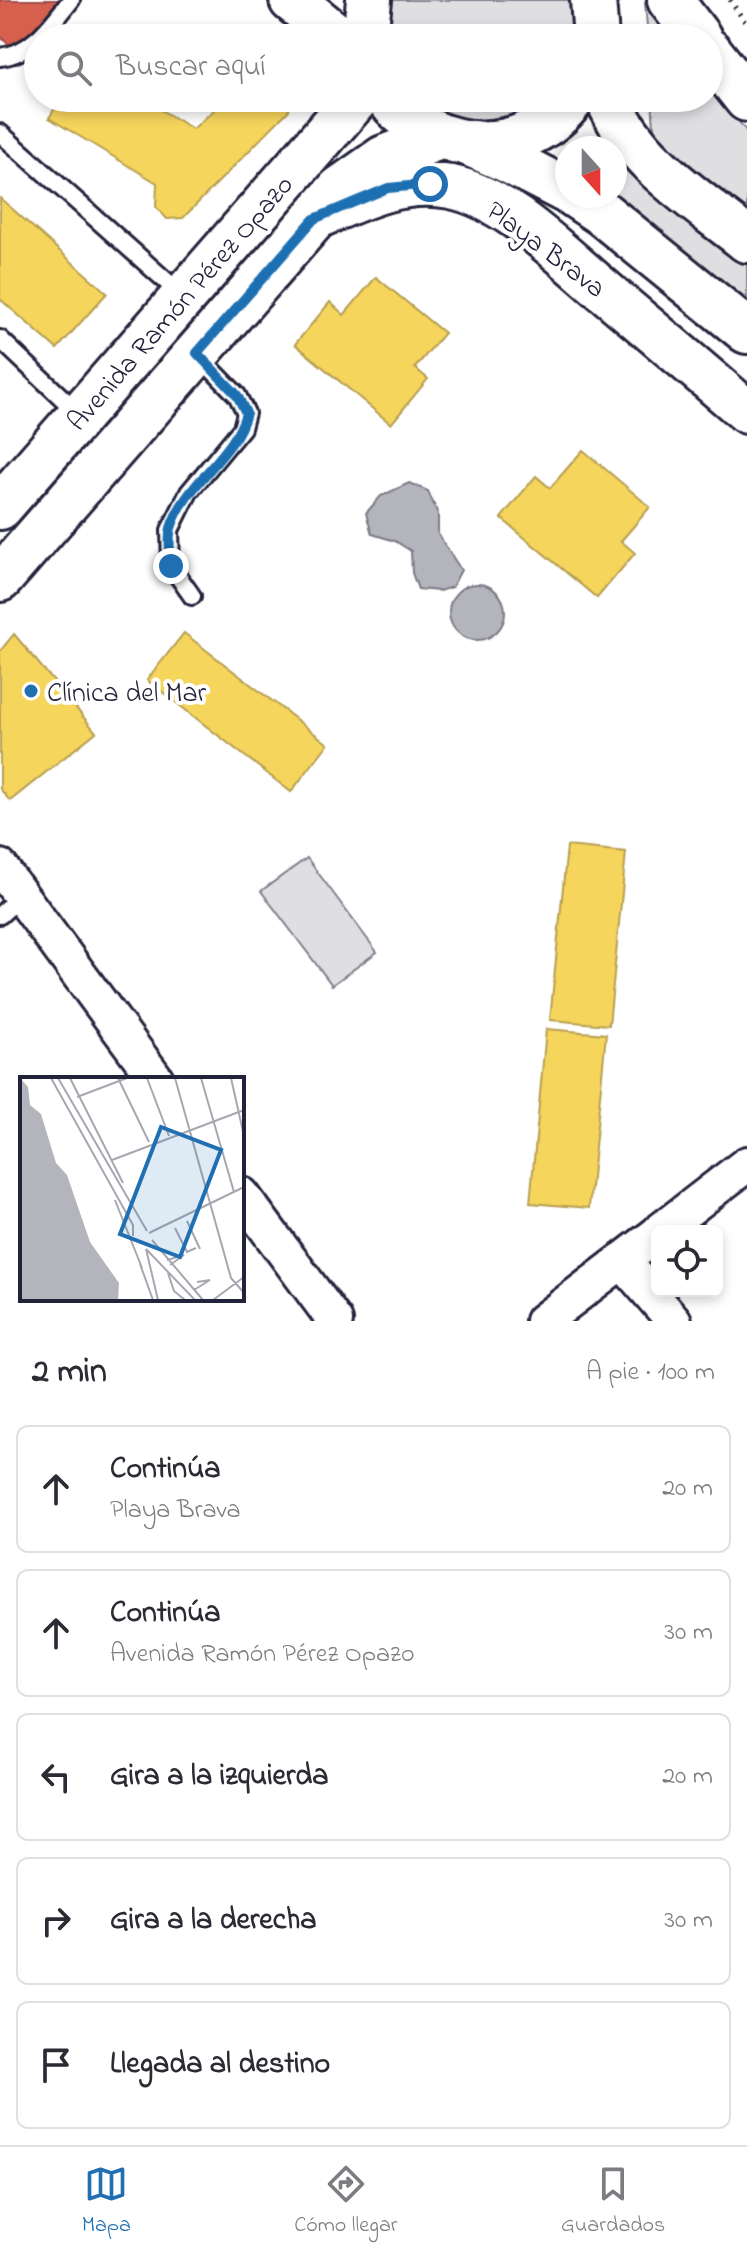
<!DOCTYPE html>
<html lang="es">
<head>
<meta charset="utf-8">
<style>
  :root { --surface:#fff; --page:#f7f7f7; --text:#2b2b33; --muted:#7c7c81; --line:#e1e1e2; --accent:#1f6fb2 }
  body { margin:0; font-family:"Indie Flower",sans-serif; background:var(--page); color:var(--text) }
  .controls { position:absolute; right:24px; bottom:24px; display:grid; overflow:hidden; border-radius:12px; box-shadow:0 4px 12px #0003 }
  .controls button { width:72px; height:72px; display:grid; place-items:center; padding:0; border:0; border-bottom:2px solid var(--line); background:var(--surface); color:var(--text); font:40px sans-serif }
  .compass { position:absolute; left:555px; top:136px; width:72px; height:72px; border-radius:50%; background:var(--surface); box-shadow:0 4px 12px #0003; rotate:159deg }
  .stop { position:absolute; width:24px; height:24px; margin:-18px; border:6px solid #1f6fb2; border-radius:50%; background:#fff }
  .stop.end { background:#1f6fb2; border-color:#fff; box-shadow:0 2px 8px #0008 }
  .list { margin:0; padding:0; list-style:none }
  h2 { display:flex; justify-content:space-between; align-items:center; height:104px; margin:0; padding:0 32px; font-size:34px }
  h2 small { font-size:26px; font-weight:400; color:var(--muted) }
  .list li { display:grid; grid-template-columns:52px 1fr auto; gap:24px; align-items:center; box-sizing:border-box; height:128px; margin:0 16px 16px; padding:0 16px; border:2px solid var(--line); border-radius:12px }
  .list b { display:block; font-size:30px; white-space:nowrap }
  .list p { margin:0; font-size:26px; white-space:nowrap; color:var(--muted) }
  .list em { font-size:26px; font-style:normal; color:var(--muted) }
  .icon { flex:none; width:44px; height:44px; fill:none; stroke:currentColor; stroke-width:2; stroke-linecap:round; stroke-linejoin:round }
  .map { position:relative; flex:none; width:747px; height:1321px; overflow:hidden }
  .search { position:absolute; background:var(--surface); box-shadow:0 4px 12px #0003; left:24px; right:24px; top:24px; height:88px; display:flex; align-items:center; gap:20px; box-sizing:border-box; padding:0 28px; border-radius:44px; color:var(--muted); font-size:30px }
  .sheet { height:824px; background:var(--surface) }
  nav { display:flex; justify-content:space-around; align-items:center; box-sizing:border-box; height:112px; border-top:2px solid var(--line); background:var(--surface); font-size:22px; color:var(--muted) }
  nav a { display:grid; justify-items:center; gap:4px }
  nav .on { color:var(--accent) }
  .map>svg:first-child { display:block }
</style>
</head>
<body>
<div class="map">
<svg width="747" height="1321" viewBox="0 0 747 1321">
  <rect width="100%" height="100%" fill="#fff"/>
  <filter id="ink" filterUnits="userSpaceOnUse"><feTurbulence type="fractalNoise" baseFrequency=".0125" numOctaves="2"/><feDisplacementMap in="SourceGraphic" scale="16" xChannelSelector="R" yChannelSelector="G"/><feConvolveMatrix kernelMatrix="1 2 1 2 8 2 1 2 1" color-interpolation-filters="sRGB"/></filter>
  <g filter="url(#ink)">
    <g fill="#dfdfe2" stroke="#80808e" stroke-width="2">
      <polygon points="387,0 574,0 578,38 382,38"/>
      <polygon points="645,3 673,38 648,38"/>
      <polygon points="709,84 747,132 747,214 655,143 652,98 709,98"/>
      <polygon points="410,98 549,98 522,118 453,124"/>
      <polygon points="615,155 747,265 747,312 615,196"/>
      <polygon points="307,858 377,952 332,985 261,891"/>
    </g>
    <g fill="#b4b4bc" stroke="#7a7a88" stroke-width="2">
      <polygon points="409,483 428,491 438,514 438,534 461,570 452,587 439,591 418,589 412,573 411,551 395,541 372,534 366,513 381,496"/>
      <circle cx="477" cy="612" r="28"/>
    </g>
    <g fill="#f6d55c" stroke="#b69f52" stroke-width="2">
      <polygon points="61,98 141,98 193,129 227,98 290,98 289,110 183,218 167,219 156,207 157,183 49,118"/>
      <polygon points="0,198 107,293 57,349 0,299"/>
      <polygon points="376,277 444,333 415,368 428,379 391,424 295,344 330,302 344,315"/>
      <polygon points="583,450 650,507 621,541 635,553 597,598 501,518 536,476 550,488"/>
      <polygon points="184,633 328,744 291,792 147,680"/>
      <polygon points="14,634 96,732 10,801 0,789 0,651"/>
      <polygon points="567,846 626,852 609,1025 550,1020"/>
      <polygon points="546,1029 606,1034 589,1208 530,1203"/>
    </g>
    <polygon fill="#d6604d" stroke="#a04d48" stroke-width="2" points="0,0 64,0 14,50 0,36"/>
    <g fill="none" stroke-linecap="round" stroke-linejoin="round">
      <defs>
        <g id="service">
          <path d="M0,57C32,54 52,24 71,0"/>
          <polyline points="0,133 183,296"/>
          <polyline points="0,339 79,414"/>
          <polyline points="192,596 171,566 170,530 189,492 242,428 246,413 237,395 198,355"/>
          <polyline points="0,915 21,896"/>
        </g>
        <g id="minor">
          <polyline points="0,867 156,1079"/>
          <polyline points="242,1195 335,1321"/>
          <polyline points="660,1231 747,1164"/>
          <polyline points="622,1261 674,1321"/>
          <polyline points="543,1321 657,1234"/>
        </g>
        <path id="tertiary" d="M322,215C365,196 404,178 451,187C508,198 563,257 607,293C653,332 701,372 747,412"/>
        <g id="secondary">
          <polyline points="292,0 339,38"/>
          <polyline points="0,507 357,98"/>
          <polyline points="0,579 340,189 384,158 440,137"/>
        </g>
        <g id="primary">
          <polyline points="593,0 596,38"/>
          <polyline points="670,0 699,38"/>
          <polyline points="365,38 369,0"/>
          <polyline points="709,51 747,99"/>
          <path d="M388,98C435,157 527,160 573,98"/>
          <path d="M608,98C633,161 696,199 747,240"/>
          <polyline points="470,144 505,159 567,191"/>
          <polyline points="576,196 603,214 747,331"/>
        </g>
      </defs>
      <use href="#service" stroke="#22223b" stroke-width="22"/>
      <use href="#minor" stroke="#22223b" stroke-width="40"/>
      <use href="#tertiary" stroke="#22223b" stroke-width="48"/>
      <use href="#secondary" stroke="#22223b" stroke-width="50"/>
      <use href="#primary" stroke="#22223b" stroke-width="50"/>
      <polyline stroke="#22223b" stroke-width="5" stroke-dasharray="2 6" stroke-linecap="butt" points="730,0 747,25"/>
      <use href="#service" stroke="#fff" stroke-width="16"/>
      <use href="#minor" stroke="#fff" stroke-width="34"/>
      <use href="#tertiary" stroke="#fff" stroke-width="42"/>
      <use href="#secondary" stroke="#fff" stroke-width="44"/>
      <use href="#primary" stroke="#fff" stroke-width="44"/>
    </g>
  </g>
  <g fill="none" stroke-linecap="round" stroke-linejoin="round" filter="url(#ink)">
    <path stroke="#1f6fb2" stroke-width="10" d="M171,566C170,555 168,539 171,528C185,483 235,456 246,413L237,395L197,353L314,219L388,188L430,184"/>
  </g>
  <circle fill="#1f6fb2" stroke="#fff" stroke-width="3" cx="31" cy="691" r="8"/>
  <g text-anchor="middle" stroke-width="8" stroke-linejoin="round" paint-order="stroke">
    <g font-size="28" fill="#22223b" stroke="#fff">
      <text transform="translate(547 248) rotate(37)" y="10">Playa Brava</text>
      <text transform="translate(179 302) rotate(-49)" y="10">Avenida Ramón Pérez Opazo</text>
    </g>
    <g font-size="28" fill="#22223b" stroke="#fff" text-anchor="start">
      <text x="47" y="701">Clínica del Mar</text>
    </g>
  </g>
  <g transform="translate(20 1077)">
    <rect width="224" height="224" fill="#fff"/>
    <path d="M0,1L8,10L10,28L21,37L36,86L47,98L70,165L99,206L98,223H0Z" fill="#b4b4bc"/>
    <path fill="none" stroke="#a7a7b1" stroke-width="2" d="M31,1L113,148V159M38,1L127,154M50,1L103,106M98,1L129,65M127,1L149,59M155,1L211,201L224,216M181,1L214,115M211,1L224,59M57,20L107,1M92,83L224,33M95,123L122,191M167,144L180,172M155,151L167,175L176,171M129,156L224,110M132,163L183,223M126,172L175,223M126,172L138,223M147,183L164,178L150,188M120,187L133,223M148,196L154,214L165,223M174,213L190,203L177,205M193,223L224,200"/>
    <path fill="#1f6fb2" fill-opacity="0.15" stroke="#1f6fb2" stroke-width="4" d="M141,50L201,73L160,180L100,157Z"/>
    <rect width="224" height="224" fill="none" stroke="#22223b" stroke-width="4"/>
  </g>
</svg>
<div class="controls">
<button><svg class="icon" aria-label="locate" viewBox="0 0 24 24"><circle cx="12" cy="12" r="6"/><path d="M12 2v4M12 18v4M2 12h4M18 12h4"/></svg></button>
</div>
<svg class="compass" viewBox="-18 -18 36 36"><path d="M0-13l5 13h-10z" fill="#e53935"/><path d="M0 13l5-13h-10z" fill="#7c7c81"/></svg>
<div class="stop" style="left:430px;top:184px"></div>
<div class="stop end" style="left:171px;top:566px"></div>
<div class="search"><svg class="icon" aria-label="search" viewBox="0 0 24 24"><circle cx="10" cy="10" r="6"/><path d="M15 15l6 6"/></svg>Buscar aquí</div>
</div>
<section class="sheet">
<h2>2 min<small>A pie · 100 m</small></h2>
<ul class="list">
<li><svg class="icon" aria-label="ahead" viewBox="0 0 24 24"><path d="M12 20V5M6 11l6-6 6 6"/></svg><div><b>Continúa</b><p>Playa Brava</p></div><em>20 m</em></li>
<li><svg class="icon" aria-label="ahead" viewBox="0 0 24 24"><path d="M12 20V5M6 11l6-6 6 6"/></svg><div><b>Continúa</b><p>Avenida Ramón Pérez Opazo</p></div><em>30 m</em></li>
<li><svg class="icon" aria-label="left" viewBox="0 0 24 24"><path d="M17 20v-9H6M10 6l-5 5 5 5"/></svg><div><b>Gira a la izquierda</b></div><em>20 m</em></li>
<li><svg class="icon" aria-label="right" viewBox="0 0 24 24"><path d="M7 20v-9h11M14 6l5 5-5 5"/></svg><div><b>Gira a la derecha</b></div><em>30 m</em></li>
<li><svg class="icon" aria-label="arrive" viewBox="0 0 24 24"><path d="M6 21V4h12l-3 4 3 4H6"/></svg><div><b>Llegada al destino</b></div></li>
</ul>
</section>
<nav>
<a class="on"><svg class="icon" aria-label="map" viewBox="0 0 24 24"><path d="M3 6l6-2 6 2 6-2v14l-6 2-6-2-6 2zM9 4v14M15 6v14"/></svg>Mapa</a>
<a><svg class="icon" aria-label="directions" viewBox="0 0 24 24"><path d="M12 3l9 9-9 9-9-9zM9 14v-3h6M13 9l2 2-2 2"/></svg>Cómo llegar</a>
<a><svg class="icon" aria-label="saved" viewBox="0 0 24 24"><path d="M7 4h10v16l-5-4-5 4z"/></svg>Guardados</a>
</nav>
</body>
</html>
